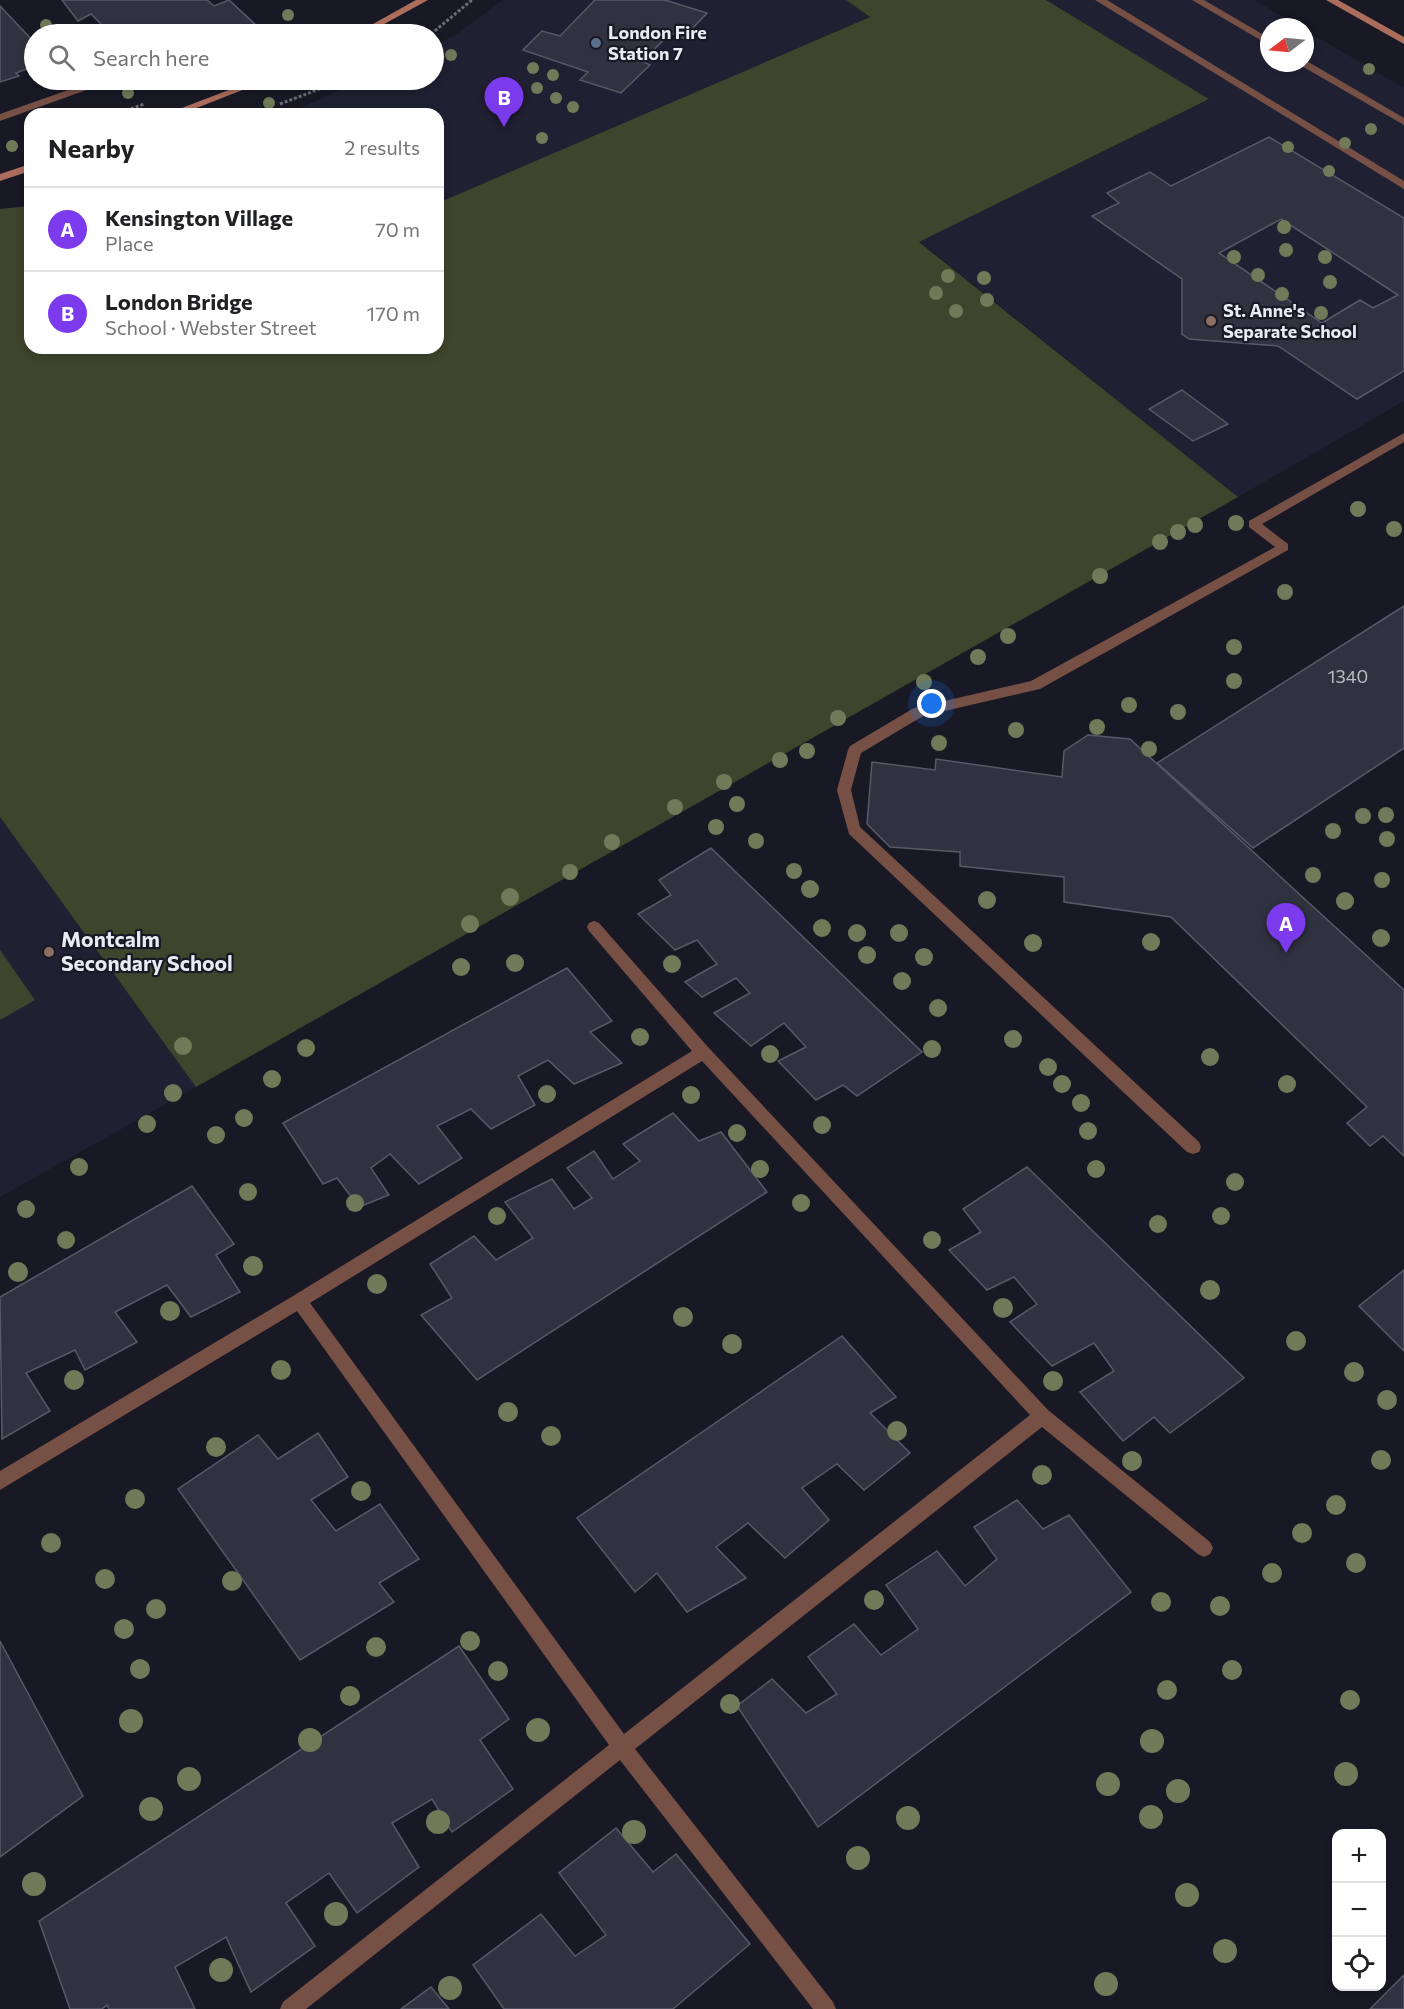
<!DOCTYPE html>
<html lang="en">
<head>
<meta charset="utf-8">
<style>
  :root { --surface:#fff; --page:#f6f6f6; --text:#202124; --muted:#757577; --line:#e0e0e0; --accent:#7c3aed }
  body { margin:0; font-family:Commissioner,sans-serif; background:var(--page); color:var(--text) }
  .controls { position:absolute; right:18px; bottom:18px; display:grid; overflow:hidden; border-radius:12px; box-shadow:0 3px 9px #0003 }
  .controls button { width:54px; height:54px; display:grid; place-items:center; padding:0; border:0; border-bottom:2px solid var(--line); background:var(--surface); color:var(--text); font:30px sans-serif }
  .compass { position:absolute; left:1260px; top:18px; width:54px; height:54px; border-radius:50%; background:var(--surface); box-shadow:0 3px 9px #0003; rotate:254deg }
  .you { position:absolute; left:932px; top:704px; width:21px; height:21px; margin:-15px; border:4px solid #fff; border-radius:50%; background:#1a73e8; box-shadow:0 0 0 9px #1a73e833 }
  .badge { display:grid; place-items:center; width:39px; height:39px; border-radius:50%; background:var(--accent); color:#fff; font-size:20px; font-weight:700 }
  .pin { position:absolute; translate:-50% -50px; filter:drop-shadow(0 2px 3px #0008) }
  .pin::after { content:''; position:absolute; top:32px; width:21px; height:18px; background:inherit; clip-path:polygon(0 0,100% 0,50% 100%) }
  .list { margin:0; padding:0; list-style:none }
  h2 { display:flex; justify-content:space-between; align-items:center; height:78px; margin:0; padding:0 24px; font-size:26px }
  h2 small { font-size:20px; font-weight:400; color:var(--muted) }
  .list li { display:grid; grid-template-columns:39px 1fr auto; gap:18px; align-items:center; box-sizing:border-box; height:84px; padding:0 24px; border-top:2px solid var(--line) }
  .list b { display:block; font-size:22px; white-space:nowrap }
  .list p { margin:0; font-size:20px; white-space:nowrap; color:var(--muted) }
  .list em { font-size:20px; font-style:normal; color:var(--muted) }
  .icon { flex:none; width:33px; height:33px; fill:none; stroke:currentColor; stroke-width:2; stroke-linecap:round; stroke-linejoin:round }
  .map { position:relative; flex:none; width:1404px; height:2009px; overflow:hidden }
  .search { position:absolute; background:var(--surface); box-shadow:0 3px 9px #0003; left:24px; top:24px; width:420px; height:66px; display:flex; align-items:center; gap:15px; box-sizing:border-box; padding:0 21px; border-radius:33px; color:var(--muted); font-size:22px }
  .panel { position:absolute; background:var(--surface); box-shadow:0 3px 9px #0003; left:24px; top:108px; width:420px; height:246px; border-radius:18px }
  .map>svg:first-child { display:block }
</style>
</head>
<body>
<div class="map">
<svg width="1404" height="2009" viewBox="0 0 1404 2009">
  <rect width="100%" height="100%" fill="#191926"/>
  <g fill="#202033">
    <polygon points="503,0 846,0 870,17 438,203 438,114 286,114 363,80 434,80 434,46 455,35"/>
    <polygon points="1046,0 1254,0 1300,27 1269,27 1269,63 1305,63 1305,30 1404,88 1404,401 1238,497 919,241 1209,99"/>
    <polygon points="0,817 196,1087 0,1197"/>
  </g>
  <g fill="#3f452c">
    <polygon points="846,0 1046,0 1209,99 919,242 1238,497 196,1087 0,817 0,209 30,206 30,348 438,348 438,203 870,17"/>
    <polygon points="0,950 35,1000 0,1020"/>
  </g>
  <g fill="#313240" stroke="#575968" stroke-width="1.5" fill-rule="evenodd">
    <polygon points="62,0 207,0 214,6 229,0 258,27 237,34 111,34 91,14 78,21"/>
    <polygon points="595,0 665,0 707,13 683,38 671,33 642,61 650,65 621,93 580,80 588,72 523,50 542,31 560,36"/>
    <polygon points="0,6 34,42 34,66 16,73 19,76 0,82"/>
    <path d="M1269,137L1404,218V371L1357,399L1278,346L1189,339L1182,334V279L1092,216L1119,203L1107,193L1150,172L1171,186ZM1281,219L1398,295L1373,308L1360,300L1322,323L1219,253Z"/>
    <polygon points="1182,390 1228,424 1193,441 1149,409"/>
    <polygon points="1404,606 1404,748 1253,848 1157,763"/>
    <polygon points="1088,735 1130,739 1404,990 1404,1156 1383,1136 1370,1146 1347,1123 1367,1107 1171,917 1064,902 1064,877 960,866 960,852 890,847 867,824 872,762 935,770 936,759 1062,777 1064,751"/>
    <polygon points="711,848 922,1052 857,1096 843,1085 816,1100 778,1061 806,1047 784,1023 751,1046 714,1013 750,993 736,978 702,997 685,982 717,964 697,940 675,950 638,914 671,895 659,880"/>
    <polygon points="567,968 612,1021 590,1032 622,1063 574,1084 548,1060 518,1076 535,1105 491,1129 471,1109 437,1126 462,1158 419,1184 390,1154 371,1168 389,1195 359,1207 337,1178 323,1184 283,1123"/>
    <polygon points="673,1113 699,1141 721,1132 767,1192 477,1380 421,1315 452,1298 430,1264 474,1236 496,1260 533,1238 505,1202 552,1179 574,1209 592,1198 567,1168 594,1151 613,1179 640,1161 623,1144"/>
    <polygon points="1027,1167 1244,1378 1170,1433 1154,1417 1123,1441 1080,1392 1114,1371 1094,1343 1052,1366 1010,1322 1037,1304 1014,1277 987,1290 949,1250 981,1232 963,1209"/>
    <polygon points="192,1186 234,1244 216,1255 240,1292 191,1317 167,1285 115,1312 137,1342 85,1370 75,1350 26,1373 50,1411 2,1439 0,1297"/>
    <polygon points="1404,1270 1404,1351 1359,1306"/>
    <polygon points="842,1336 896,1397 870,1413 910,1453 864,1490 837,1464 802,1488 829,1520 785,1558 748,1523 716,1547 746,1578 687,1612 657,1573 635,1592 577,1518"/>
    <polygon points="318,1433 348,1477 311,1500 336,1531 380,1504 419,1559 379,1583 394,1602 300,1660 178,1489 258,1435 278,1459"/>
    <polygon points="1017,1500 1043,1529 1069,1515 1131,1592 818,1827 737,1706 772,1679 806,1713 837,1694 808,1657 854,1624 881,1655 918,1629 886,1585 937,1551 965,1586 997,1559 974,1527"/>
    <polygon points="0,1641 83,1796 0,1857"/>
    <polygon points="459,1646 509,1719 480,1740 513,1789 452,1832 432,1799 392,1823 419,1867 357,1913 329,1873 286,1903 315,1946 251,1992 226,1937 175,1967 195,2009 109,2009 107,2005 102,2009 70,2009 39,1921"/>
    <polygon points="616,1828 653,1872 676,1854 750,1944 673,2009 504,2009 473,1965 541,1914 575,1956 606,1935 559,1873"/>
    <polygon points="1404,1975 1404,2009 1370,2009"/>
    <polygon points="431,1987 449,2009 401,2009"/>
  </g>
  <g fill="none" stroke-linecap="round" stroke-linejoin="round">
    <g stroke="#6c6d78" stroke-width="3" stroke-dasharray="3 2" stroke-linecap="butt">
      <polyline points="431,34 472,0"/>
      <polyline points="280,104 343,80"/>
      <polyline points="117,114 144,104"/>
    </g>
    <g fill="#775045" fill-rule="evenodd">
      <polygon points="1095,0 1107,0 1404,181 1404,189"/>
      <polygon points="1192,0 1204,0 1269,38 1269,45"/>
      <polygon points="1305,60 1404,118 1404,125 1300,65 1299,63 1305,63"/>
      <polygon points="88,83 92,84 92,88 0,121 0,114"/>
      <polygon points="1404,433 1404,442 1262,524 1288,544 1288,550 1040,689 923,716 861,753 851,790 860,827 1199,1142 1201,1147 1199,1152 1193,1154 1187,1152 849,834 837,790 848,750 850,746 914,708 1031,681 1275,547 1249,527 1249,521"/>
      <path d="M594,921L599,923L708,1047L1048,1410L1210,1542L1213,1548L1210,1554L1204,1557L1198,1554L1042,1427L635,1749L833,2002L836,2009H813L620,1760L306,2009H280L283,2002L609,1745L297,1311L0,1490V1471L293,1296L692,1051L589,931L587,927L589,923ZM702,1061L1030,1415L624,1734L310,1303Z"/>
    </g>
    <g fill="#ad6d5c" fill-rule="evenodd">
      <polygon points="416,0 428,0 366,34 355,34"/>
      <polygon points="1326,0 1338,0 1404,37 1404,44"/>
      <polygon points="255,80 268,80 181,114 166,114"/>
      <polygon points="30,164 30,171 0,181 0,174"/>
    </g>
  </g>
  <g fill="#707a58">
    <circle cx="288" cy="15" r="6"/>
    <circle cx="46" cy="25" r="6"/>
    <circle cx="451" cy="55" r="6"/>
    <circle cx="533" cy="68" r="6"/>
    <circle cx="1369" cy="69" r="6"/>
    <circle cx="553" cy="75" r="6"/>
    <circle cx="537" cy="88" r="6"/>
    <circle cx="128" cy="93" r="6"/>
    <circle cx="556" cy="98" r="6"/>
    <circle cx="269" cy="103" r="6"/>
    <circle cx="573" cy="107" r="6"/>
    <circle cx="1371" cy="129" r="6"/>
    <circle cx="542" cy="138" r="6"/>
    <circle cx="1345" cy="143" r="6"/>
    <circle cx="12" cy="146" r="6"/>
    <circle cx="1288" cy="147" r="6"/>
    <circle cx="1329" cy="171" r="6"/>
    <circle cx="1284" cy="227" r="7"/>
    <circle cx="1286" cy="250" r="7"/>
    <circle cx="1234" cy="257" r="7"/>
    <circle cx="1325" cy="257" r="7"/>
    <circle cx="1258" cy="275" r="7"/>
    <circle cx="948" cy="276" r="7"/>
    <circle cx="984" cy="278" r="7"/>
    <circle cx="1330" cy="282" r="7"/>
    <circle cx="936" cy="293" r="7"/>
    <circle cx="1282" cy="294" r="7"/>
    <circle cx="987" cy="300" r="7"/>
    <circle cx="956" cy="311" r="7"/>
    <circle cx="1321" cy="313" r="7"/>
    <circle cx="1358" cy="509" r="8"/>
    <circle cx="1236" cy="523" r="8"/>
    <circle cx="1195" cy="525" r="8"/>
    <circle cx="1394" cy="529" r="8"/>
    <circle cx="1178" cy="532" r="8"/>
    <circle cx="1160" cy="542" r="8"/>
    <circle cx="1100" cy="576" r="8"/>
    <circle cx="1285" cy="592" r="8"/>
    <circle cx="1008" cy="636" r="8"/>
    <circle cx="1234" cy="647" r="8"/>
    <circle cx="978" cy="657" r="8"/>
    <circle cx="1234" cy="681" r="8"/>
    <circle cx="924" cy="682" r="8"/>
    <circle cx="1129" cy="705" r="8"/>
    <circle cx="1178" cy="712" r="8"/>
    <circle cx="838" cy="718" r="8"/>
    <circle cx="1097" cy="727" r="8"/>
    <circle cx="1016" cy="730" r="8"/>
    <circle cx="939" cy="743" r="8"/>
    <circle cx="1149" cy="749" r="8"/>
    <circle cx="807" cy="751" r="8"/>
    <circle cx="780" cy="760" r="8"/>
    <circle cx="724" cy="782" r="8"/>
    <circle cx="737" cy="804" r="8"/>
    <circle cx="675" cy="807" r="8"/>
    <circle cx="1386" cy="815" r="8"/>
    <circle cx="1363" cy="816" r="8"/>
    <circle cx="716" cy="827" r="8"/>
    <circle cx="1333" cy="831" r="8"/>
    <circle cx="1387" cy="839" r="8"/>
    <circle cx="756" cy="841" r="8"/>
    <circle cx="612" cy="842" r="8"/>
    <circle cx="794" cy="871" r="8"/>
    <circle cx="570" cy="872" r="8"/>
    <circle cx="1313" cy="875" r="8"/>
    <circle cx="1382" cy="880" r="8"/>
    <circle cx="810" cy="889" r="9"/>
    <circle cx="510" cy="897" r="9"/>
    <circle cx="987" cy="900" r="9"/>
    <circle cx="1345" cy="901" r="9"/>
    <circle cx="470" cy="924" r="9"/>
    <circle cx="822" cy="928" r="9"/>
    <circle cx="857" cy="933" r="9"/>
    <circle cx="899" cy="933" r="9"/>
    <circle cx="1381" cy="938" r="9"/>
    <circle cx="1151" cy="942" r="9"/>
    <circle cx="1033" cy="943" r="9"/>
    <circle cx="867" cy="955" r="9"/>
    <circle cx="924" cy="957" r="9"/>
    <circle cx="515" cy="963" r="9"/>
    <circle cx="672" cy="964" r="9"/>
    <circle cx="461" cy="967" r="9"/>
    <circle cx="902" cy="981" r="9"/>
    <circle cx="938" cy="1008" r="9"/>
    <circle cx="640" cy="1037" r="9"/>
    <circle cx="1013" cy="1039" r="9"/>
    <circle cx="183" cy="1046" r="9"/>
    <circle cx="306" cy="1048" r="9"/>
    <circle cx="932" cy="1049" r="9"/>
    <circle cx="770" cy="1054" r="9"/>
    <circle cx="1210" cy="1057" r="9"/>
    <circle cx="1048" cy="1067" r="9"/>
    <circle cx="272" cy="1079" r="9"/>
    <circle cx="1062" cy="1084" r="9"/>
    <circle cx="1287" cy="1084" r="9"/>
    <circle cx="173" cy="1093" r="9"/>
    <circle cx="547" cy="1094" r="9"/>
    <circle cx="691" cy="1095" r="9"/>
    <circle cx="1081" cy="1103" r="9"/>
    <circle cx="244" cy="1118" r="9"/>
    <circle cx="147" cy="1124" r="9"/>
    <circle cx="822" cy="1125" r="9"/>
    <circle cx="1088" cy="1131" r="9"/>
    <circle cx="737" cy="1133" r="9"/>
    <circle cx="216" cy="1135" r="9"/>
    <circle cx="79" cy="1167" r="9"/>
    <circle cx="760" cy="1169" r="9"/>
    <circle cx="1096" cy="1169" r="9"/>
    <circle cx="1235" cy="1182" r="9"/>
    <circle cx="248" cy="1192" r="9"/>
    <circle cx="355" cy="1203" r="9"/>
    <circle cx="801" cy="1203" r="9"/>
    <circle cx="26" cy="1209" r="9"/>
    <circle cx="497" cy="1216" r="9"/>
    <circle cx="1221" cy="1216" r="9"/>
    <circle cx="1158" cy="1224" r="9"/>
    <circle cx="66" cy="1240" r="9"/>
    <circle cx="932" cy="1240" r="9"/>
    <circle cx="253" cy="1266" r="10"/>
    <circle cx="18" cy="1272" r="10"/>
    <circle cx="377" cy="1284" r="10"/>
    <circle cx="1210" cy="1290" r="10"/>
    <circle cx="1003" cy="1308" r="10"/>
    <circle cx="170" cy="1311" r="10"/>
    <circle cx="683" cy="1317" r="10"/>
    <circle cx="1296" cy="1341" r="10"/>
    <circle cx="732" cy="1344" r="10"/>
    <circle cx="281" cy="1370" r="10"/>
    <circle cx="1354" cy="1372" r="10"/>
    <circle cx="74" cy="1380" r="10"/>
    <circle cx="1053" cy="1381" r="10"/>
    <circle cx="1387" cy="1400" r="10"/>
    <circle cx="508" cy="1412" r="10"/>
    <circle cx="897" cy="1431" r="10"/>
    <circle cx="551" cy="1436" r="10"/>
    <circle cx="216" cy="1447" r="10"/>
    <circle cx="1381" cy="1460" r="10"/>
    <circle cx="1132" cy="1461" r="10"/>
    <circle cx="1042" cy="1475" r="10"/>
    <circle cx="361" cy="1491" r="10"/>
    <circle cx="135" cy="1499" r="10"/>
    <circle cx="1336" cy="1505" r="10"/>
    <circle cx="1302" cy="1533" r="10"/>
    <circle cx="51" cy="1543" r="10"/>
    <circle cx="1356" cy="1563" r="10"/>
    <circle cx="1272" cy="1573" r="10"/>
    <circle cx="105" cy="1579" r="10"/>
    <circle cx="232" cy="1581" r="10"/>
    <circle cx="874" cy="1600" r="10"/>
    <circle cx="1161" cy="1602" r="10"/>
    <circle cx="1220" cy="1606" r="10"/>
    <circle cx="156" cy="1609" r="10"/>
    <circle cx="124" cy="1629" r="10"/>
    <circle cx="470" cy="1641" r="10"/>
    <circle cx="376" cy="1647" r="10"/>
    <circle cx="140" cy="1669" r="10"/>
    <circle cx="1232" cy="1670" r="10"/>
    <circle cx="498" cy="1671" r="10"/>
    <circle cx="1167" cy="1690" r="10"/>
    <circle cx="350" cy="1696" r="10"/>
    <circle cx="1350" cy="1700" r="10"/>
    <circle cx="730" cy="1704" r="10"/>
    <circle cx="131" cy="1721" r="12"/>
    <circle cx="538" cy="1730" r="12"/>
    <circle cx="310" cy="1740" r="12"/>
    <circle cx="1152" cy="1741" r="12"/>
    <circle cx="1346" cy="1774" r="12"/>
    <circle cx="189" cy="1779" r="12"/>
    <circle cx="1108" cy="1784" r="12"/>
    <circle cx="1178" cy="1791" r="12"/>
    <circle cx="151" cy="1809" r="12"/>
    <circle cx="1151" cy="1817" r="12"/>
    <circle cx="908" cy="1818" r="12"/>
    <circle cx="438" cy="1822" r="12"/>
    <circle cx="634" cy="1832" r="12"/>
    <circle cx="858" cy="1858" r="12"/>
    <circle cx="34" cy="1884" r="12"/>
    <circle cx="1187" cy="1895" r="12"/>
    <circle cx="336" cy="1914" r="12"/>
    <circle cx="1225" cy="1951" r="12"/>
    <circle cx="221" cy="1970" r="12"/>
    <circle cx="1106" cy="1984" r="12"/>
    <circle cx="450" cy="1988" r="12"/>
  </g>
  <circle fill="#5c6f8a" stroke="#191926" stroke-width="2" cx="596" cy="43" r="6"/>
  <g fill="#8d6e63" stroke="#191926" stroke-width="2">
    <circle cx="1211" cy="321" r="6"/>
    <circle cx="49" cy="952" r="6"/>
  </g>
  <g text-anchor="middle" stroke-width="4.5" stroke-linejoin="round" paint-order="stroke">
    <g font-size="18" font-weight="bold" fill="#e9eaf3" stroke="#191926" text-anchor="start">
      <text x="608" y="39">London Fire<tspan x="608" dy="21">Station 7</tspan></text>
      <text x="1223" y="317">St. Anne's<tspan x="1223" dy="21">Separate School</tspan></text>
    </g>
    <g font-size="18" fill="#bbbcc6">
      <text x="1348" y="683">1340</text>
    </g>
    <g font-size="21" font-weight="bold" fill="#e9eaf3" stroke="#191926" text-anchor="start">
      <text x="61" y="947">Montcalm<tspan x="61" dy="24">Secondary School</tspan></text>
    </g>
  </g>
</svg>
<div class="controls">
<button>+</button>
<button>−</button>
<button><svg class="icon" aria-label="locate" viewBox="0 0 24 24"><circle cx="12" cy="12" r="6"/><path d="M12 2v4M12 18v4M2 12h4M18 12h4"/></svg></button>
</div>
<svg class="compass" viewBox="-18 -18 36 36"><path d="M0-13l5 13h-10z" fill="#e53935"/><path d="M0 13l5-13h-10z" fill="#757577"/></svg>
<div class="you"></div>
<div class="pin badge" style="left:1286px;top:953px">A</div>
<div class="pin badge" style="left:504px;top:127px">B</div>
<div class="search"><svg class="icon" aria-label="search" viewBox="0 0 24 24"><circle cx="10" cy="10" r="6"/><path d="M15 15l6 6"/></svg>Search here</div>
<section class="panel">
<h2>Nearby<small>2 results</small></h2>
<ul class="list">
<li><span class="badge">A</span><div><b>Kensington Village</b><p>Place</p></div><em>70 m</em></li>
<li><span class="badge">B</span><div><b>London Bridge</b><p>School · Webster Street</p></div><em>170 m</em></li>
</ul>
</section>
</div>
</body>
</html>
